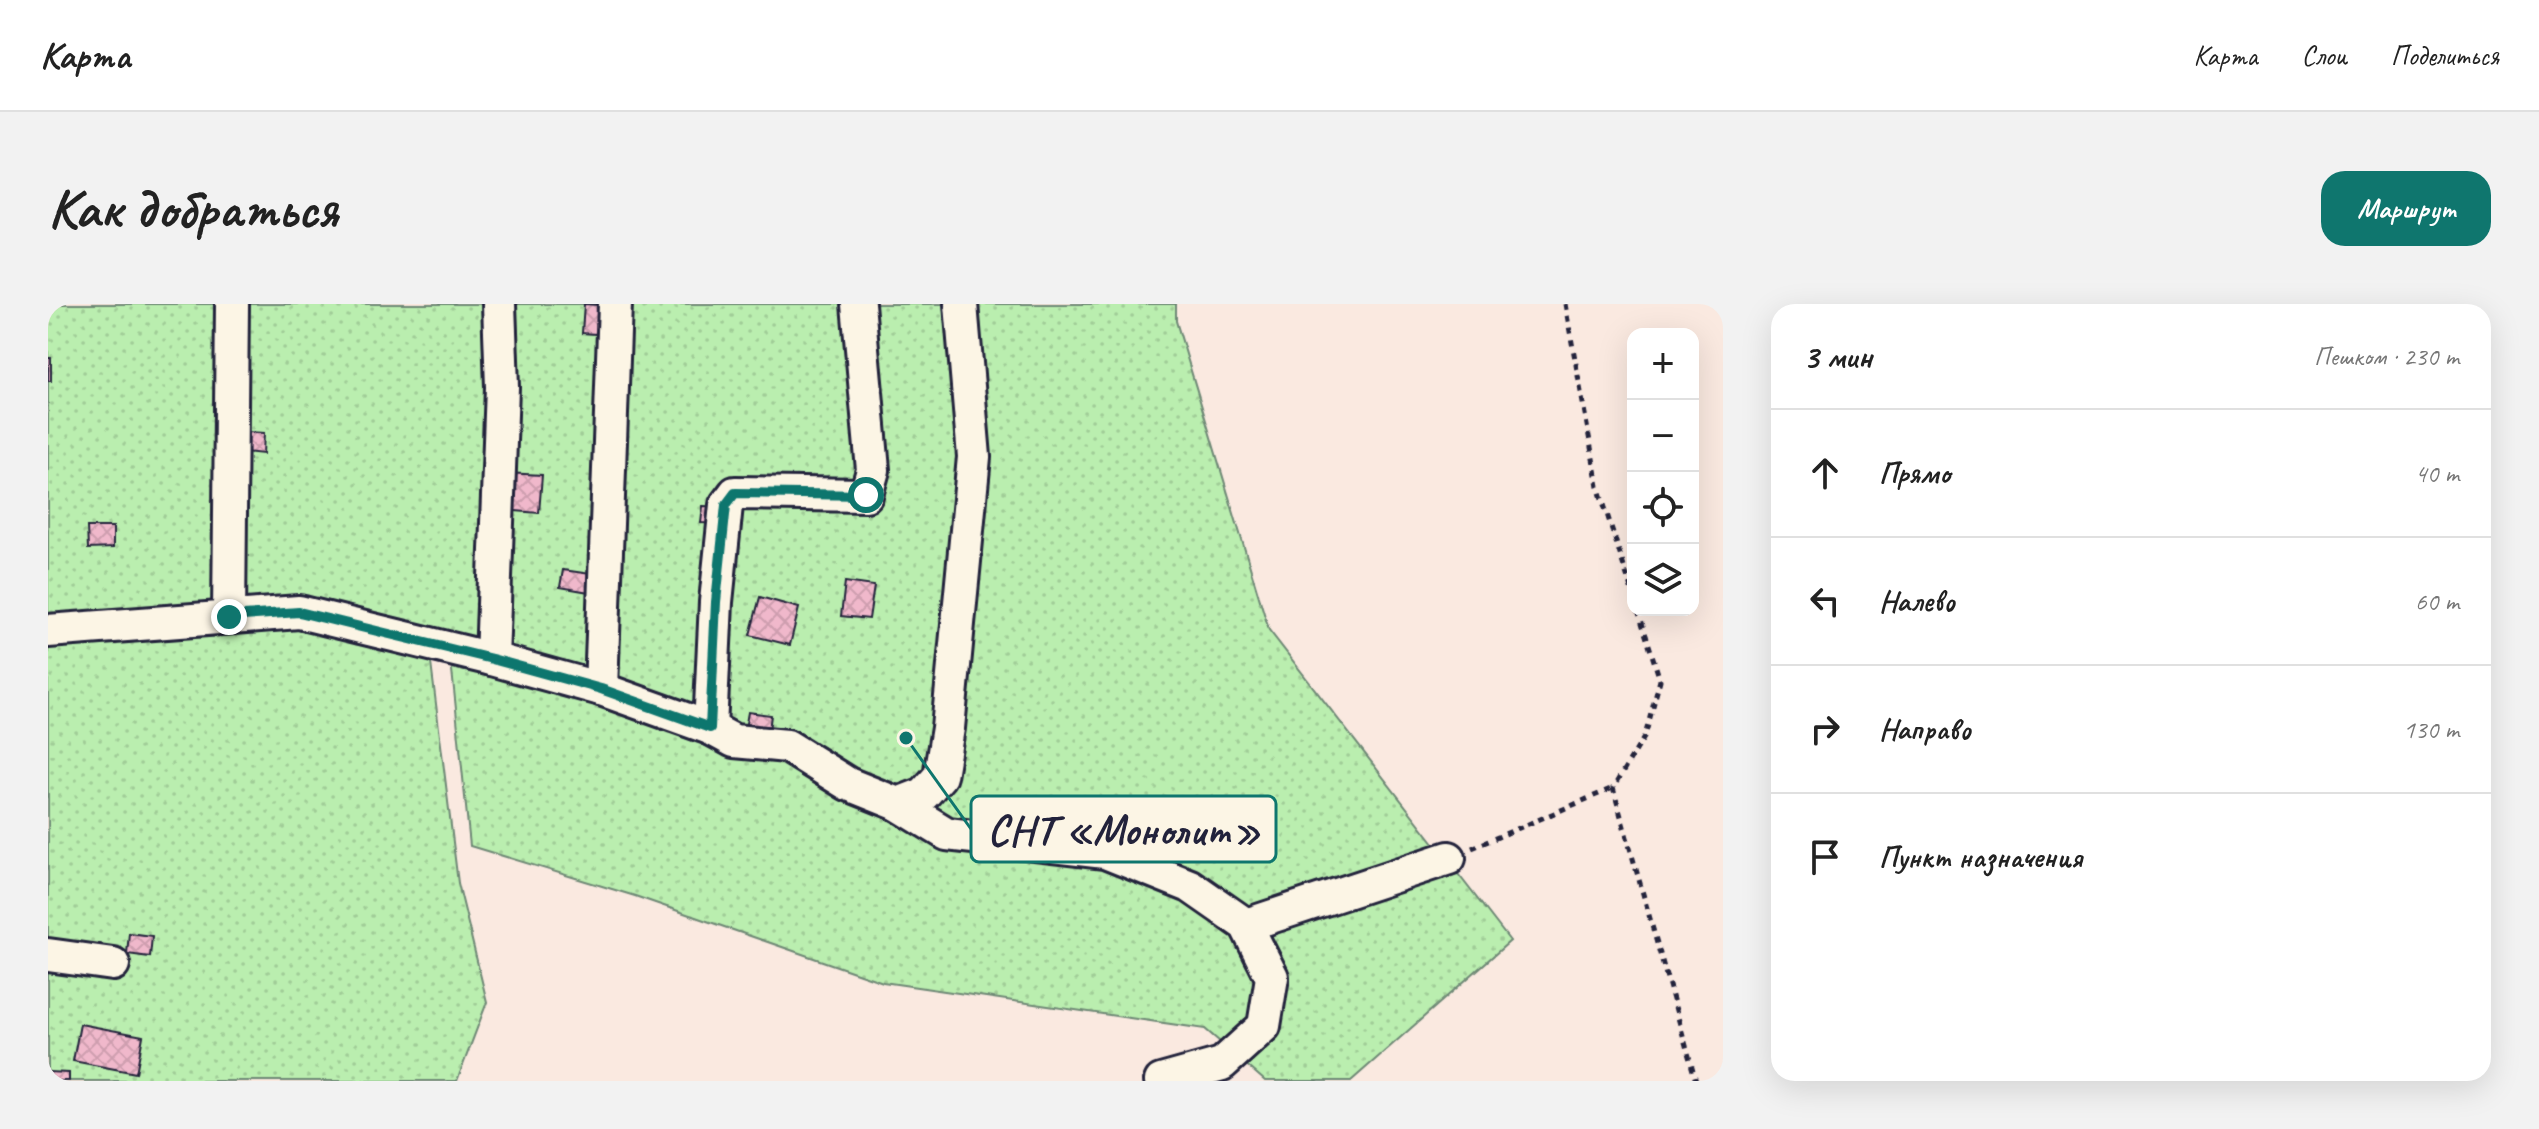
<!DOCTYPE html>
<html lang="ru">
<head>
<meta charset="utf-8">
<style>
  :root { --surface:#fff; --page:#f2f2f2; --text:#222; --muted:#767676; --line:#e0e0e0; --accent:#0f766e }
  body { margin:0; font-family:Caveat,sans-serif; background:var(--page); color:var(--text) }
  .controls { position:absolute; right:24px; top:24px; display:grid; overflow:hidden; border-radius:16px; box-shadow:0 8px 32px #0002 }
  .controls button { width:72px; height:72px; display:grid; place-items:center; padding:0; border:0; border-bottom:2px solid var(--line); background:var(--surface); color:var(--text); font:40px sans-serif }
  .stop { position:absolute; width:24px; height:24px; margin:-18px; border:6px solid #0f766e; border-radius:50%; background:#fff }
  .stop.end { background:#0f766e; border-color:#fff; box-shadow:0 2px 8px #0008 }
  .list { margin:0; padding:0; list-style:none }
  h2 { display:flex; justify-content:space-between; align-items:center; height:104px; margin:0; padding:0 32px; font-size:34px }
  h2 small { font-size:26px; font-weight:400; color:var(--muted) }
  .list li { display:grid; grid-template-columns:52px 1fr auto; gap:24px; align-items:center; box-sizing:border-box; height:128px; padding:0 32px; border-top:2px solid var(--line) }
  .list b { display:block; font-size:30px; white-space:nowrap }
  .list em { font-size:26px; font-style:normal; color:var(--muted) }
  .icon { flex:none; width:44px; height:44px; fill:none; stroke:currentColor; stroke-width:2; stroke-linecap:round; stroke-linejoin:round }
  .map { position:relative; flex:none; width:1675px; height:777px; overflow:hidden; border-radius:24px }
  header { display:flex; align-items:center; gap:48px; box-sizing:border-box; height:112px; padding:0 40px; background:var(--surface); border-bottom:2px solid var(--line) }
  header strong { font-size:38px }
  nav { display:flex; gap:44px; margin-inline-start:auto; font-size:28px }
  .intro { display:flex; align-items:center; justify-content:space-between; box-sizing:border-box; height:192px; padding:0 48px }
  h1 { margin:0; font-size:56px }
  .button { padding:20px 36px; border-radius:24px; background:var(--accent); color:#fff; font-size:28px; font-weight:700 }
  main { display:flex; gap:48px; padding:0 48px }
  aside { flex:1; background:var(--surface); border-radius:24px; box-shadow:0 8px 32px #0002 }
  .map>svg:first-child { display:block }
</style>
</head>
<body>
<header>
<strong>Карта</strong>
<nav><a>Карта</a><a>Слои</a><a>Поделиться</a></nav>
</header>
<div class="intro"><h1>Как добраться</h1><a class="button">Маршрут</a></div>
<main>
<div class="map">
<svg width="1675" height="777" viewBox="0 0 1675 777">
  <defs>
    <pattern id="garden-dots" width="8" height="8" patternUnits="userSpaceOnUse" patternTransform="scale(2)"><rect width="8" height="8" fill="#baeeaf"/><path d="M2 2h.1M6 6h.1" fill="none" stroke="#a0cc97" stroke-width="1.8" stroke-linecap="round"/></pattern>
    <pattern id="building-cross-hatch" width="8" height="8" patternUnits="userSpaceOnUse" patternTransform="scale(2)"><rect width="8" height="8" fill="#f0b8cb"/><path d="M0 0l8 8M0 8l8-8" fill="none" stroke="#ce9eaf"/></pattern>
  </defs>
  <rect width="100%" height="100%" fill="#fae9e0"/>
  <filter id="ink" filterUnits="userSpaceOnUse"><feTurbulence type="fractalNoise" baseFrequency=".0125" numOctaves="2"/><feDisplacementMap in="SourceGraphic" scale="16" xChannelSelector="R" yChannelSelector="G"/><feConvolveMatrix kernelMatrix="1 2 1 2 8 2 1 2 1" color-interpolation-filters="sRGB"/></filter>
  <g filter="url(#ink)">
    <g fill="url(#garden-dots)" stroke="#6e8875" stroke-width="2">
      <polygon points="0,0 1128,0 1128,17 1221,326 1462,637 1303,777 1217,777 1157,725 835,678 587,592 422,542 400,327 274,299 0,312"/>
      <polygon points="248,314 381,343 410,579 439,698 409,777 0,777 0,332"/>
    </g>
    <g fill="url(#building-cross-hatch)" stroke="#22223b" stroke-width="2">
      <polygon points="536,0 564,2 561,31 534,29"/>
      <rect x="0" y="54" width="3" height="23"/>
      <polygon points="198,128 216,129 215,150 196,148"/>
      <polygon points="458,169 494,171 491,209 455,206"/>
      <polygon points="655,202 674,203 673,220 653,219"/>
      <polygon points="39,223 65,223 65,244 40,245"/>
      <polygon points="515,266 550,271 547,289 512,283"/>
      <polygon points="797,278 826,282 821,315 793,312"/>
      <polygon points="712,293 751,304 742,341 702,331"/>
      <polygon points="700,408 723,411 720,434 696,431"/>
      <polygon points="81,629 104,632 102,653 79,650"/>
      <polygon points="32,720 95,732 88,769 25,757"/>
      <polygon points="0,768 21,769 21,777 0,777"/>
    </g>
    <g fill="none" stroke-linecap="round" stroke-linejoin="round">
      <defs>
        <g id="minor">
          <polyline points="181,313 184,0"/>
          <polyline points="0,327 251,308 444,355 553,385 662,424 668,298 678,201 687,189 818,191 825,166 810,0"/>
          <polyline points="444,355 454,83 451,0"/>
          <polyline points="553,385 567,0"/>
          <polyline points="662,424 686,437 739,442 800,480 850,500 899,530 1057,548 1142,582 1198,621 1224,673 1216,722 1174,760 1113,777"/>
          <polyline points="850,500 876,490 892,472 900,424 926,153 913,0"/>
          <polyline points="1198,621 1401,554"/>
          <polyline points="0,651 65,660"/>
        </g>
      </defs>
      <use href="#minor" stroke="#22223b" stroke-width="38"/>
      <g stroke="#22223b" stroke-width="5" stroke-dasharray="6 6" stroke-linecap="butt">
        <polyline points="1517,0 1550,182 1585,291"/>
        <polyline points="1590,306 1612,376 1597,432 1565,484 1648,777"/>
        <polyline points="1424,544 1565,484"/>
      </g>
      <use href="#minor" stroke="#fcf5e5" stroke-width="32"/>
    </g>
  </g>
  <g fill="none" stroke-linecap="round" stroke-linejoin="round" filter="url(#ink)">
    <polyline stroke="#0f766e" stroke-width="10" points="181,313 251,308 444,355 553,385 662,424 668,298 678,201 687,189 818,191"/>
  </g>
  <path fill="none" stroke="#0f766e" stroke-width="3" d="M858 434L923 525"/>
  <circle fill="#0f766e" stroke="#fcf5e5" stroke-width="3" cx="858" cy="434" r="8"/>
  <rect fill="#fcf5e5" stroke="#0f766e" stroke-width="3" x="923" y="492" width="305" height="66" rx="8"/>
  <g font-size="42" text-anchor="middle" font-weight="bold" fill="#22223b">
    <text x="1076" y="540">СНТ «Монолит»</text>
  </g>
</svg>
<div class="controls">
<button>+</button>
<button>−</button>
<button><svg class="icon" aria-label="locate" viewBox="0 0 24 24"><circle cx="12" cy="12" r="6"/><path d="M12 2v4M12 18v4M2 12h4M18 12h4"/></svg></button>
<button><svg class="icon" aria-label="layers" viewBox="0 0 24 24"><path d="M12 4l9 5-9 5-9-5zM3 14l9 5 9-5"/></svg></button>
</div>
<div class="stop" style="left:818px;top:191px"></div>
<div class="stop end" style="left:181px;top:313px"></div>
</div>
<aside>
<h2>3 мин<small>Пешком · 230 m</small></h2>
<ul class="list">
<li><svg class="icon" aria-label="ahead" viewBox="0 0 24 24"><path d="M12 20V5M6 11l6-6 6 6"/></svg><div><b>Прямо</b></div><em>40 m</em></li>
<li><svg class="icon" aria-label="left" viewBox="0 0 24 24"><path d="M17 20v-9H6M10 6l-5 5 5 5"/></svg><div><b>Налево</b></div><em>60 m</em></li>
<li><svg class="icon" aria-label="right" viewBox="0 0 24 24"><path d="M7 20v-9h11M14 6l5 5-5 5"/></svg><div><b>Направо</b></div><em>130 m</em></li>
<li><svg class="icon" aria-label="arrive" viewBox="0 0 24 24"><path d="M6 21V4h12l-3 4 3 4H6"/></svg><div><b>Пункт назначения</b></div></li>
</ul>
</aside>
</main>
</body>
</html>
